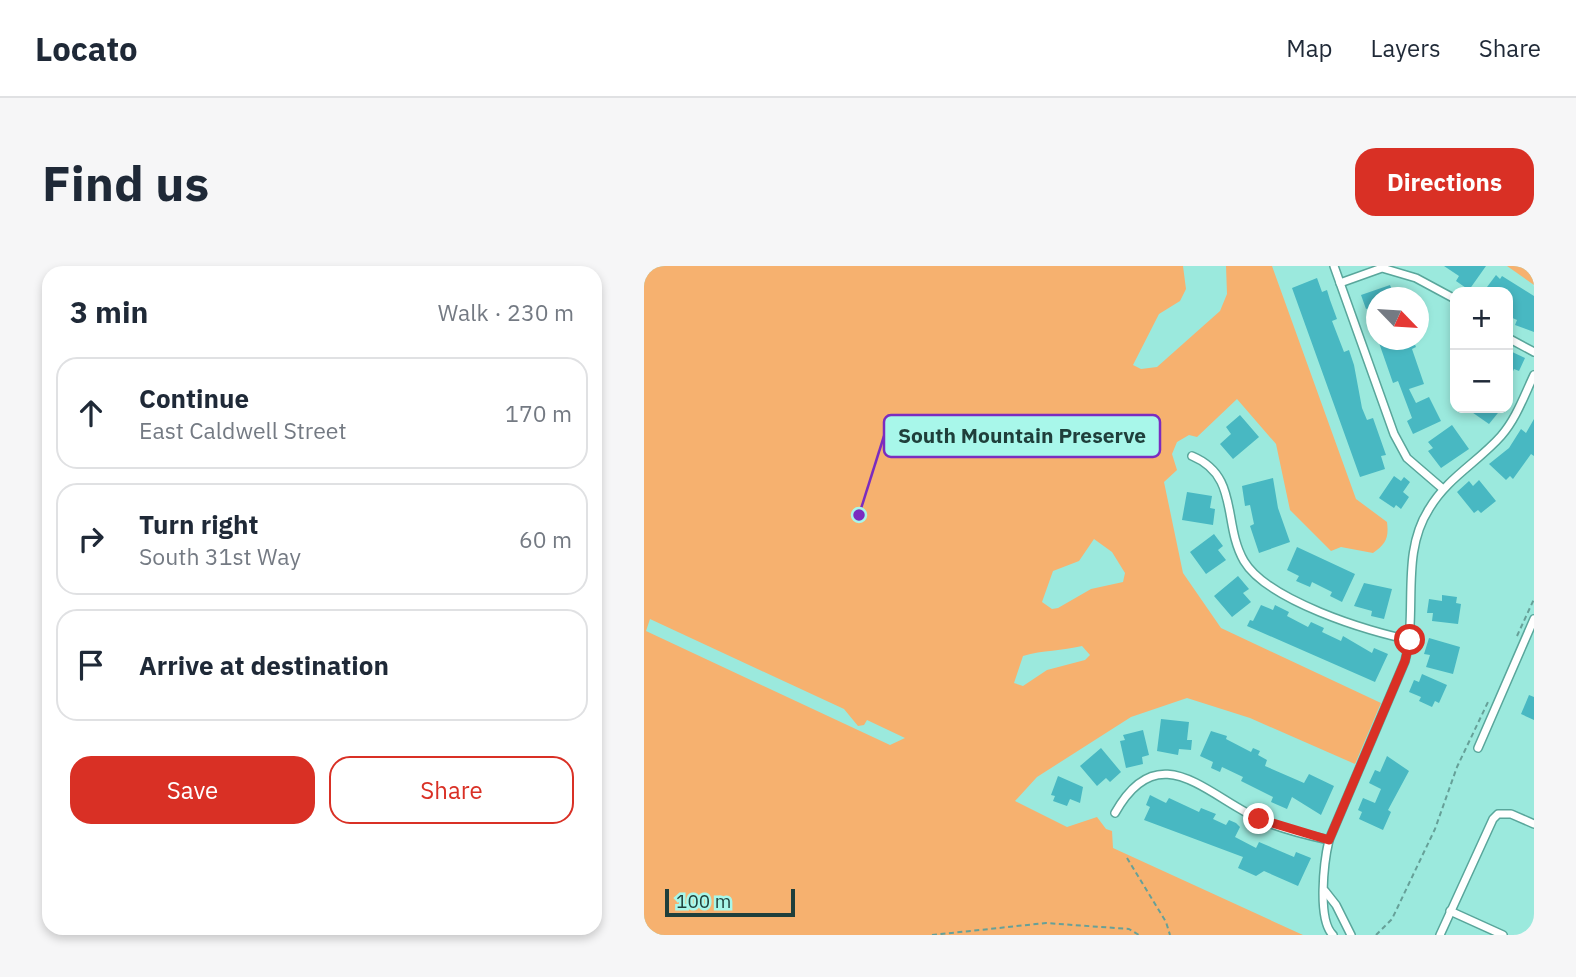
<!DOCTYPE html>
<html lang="en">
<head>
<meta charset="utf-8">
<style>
  :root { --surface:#fff; --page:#f6f6f7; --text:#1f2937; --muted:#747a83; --line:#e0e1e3; --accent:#d93025 }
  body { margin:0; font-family:"IBM Plex Sans",sans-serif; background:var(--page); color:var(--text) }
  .controls { position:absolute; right:21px; top:21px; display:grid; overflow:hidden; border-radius:14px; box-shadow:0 4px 10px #0003 }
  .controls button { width:63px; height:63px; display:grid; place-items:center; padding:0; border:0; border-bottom:2px solid var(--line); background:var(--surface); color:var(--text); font:35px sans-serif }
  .compass { position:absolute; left:722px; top:21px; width:63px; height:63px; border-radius:50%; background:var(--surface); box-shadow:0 4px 10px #0003; rotate:115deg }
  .scale { position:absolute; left:21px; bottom:18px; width:130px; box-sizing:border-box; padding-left:7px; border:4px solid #1f3f3b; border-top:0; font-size:19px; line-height:24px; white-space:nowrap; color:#1f3f3b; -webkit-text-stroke:5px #a8f7ea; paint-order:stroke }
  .stop { position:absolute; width:21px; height:21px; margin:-16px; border:5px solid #d93025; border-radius:50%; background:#fff }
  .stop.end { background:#d93025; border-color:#fff; box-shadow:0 2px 7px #0008 }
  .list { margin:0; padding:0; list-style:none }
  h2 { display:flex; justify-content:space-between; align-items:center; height:91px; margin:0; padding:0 28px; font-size:30px }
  h2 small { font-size:23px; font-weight:400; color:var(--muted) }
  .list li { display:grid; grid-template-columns:46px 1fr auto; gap:21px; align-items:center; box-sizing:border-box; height:112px; margin:0 14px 14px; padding:0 14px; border:2px solid var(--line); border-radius:21px }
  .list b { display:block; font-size:26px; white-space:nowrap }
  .list p { margin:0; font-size:23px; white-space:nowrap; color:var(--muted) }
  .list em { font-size:23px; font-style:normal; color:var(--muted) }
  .actions { display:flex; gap:14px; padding:21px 28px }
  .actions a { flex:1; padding:16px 0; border:2px solid var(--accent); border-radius:21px; text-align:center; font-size:24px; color:var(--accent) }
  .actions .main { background:var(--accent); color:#fff }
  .icon { flex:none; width:38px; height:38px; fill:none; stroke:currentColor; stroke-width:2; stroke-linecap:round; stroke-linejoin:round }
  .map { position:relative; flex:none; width:890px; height:669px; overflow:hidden; border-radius:21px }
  header { display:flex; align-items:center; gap:42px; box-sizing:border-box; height:98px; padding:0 35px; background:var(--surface); border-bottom:2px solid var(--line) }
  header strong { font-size:33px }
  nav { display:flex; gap:38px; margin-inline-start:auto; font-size:24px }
  .intro { display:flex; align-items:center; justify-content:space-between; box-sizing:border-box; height:168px; padding:0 42px }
  h1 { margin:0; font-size:49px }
  .button { padding:18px 32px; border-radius:21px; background:var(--accent); color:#fff; font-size:24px; font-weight:700 }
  main { display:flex; gap:42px; padding:0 42px }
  aside { flex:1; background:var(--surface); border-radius:21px; box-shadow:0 4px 10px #0003 }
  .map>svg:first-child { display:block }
</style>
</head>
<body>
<header>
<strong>Locato</strong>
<nav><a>Map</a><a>Layers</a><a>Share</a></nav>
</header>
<div class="intro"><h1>Find us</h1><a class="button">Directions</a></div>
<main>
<aside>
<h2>3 min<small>Walk · 230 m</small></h2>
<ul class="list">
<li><svg class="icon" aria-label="ahead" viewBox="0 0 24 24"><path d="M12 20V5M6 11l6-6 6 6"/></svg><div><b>Continue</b><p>East Caldwell Street</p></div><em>170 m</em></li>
<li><svg class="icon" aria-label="right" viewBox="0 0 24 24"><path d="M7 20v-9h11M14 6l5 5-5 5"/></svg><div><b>Turn right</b><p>South 31st Way</p></div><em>60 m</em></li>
<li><svg class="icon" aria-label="arrive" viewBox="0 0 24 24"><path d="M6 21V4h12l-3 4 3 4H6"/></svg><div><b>Arrive at destination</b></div></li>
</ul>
<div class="actions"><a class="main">Save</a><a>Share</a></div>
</aside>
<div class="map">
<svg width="890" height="669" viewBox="0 0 890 669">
  <rect width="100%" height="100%" fill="#9be9dd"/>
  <g fill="#f6b16f" fill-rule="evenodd">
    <path d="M0,0H539L542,23L536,35L515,48L489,99L497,103L513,101L576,45L583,28L582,0H628L712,233L743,256C745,272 742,278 729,287L697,281L687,285L646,244L632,178L593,133L553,171L545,169L533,176L528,188L533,204L520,216L539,307L577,362L737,437L711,498L606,452L543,432L487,451L393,511L371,535L423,561L453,551L462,563L468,565L469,582L659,669H0ZM450,273L468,286L481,307L479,316L447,323L414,342L408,343L398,336L409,305L435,295ZM6,353L200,443L214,460L220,459L223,454L261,472L246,479L2,365ZM438,380L446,389L441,394L403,404L379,420L370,417L379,390C399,384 418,385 438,380Z"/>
    <polygon points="863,0 890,0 890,19"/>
  </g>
  <g fill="#48b8c2">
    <polygon points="800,0 842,0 825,24 812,15 815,10"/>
    <polygon points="852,9 856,13 858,10 890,30 890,66 871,59 873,54 864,50 864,26 850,26 843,21"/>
    <polygon points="673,12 678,26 683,24 686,34 693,53 688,55 700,86 705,84 710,99 718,142 723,154 729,152 742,189 737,190 741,203 716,211 648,22"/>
    <polygon points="746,19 751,32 732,32 732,40 722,43 717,29"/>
    <polygon points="734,74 769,74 772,81 768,83 780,118 765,123 772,137 785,131 797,155 769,168 763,155 768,152 754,115 749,117"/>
    <polygon points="864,84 881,92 875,105 870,103 864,117"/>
    <polygon points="822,142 858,142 845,158"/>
    <polygon points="596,149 615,171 589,193 576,178 587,168 582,161"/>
    <polygon points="890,153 890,190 887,188 869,213 866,210 862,214 845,198 865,182 877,163 882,167"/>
    <polygon points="808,159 825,183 797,202 784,185 789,182 784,176"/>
    <polygon points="750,210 757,215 760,211 766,216 759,226 765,231 757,243 752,239 750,242 735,232"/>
    <polygon points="629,212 634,242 646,276 615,287 606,260 610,258 606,239 601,240 598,220"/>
    <polygon points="835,214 852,235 837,247 834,244 830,247 813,226 825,215 829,220"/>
    <polygon points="543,226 568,230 566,242 571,243 569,259 538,254"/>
    <polygon points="570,268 579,280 574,284 582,294 562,308 546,286"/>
    <polygon points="653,281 711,308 698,336 686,330 688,326 668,316 666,321 652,315 655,310 643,304"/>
    <polygon points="594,310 605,323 599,327 607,336 588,351 570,330"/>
    <polygon points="720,317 748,323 740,353 727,350 728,345 710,340"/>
    <polygon points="798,329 813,331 812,337 817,338 814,358 788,355 789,347 783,347 785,333 798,335"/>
    <polygon points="617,339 629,344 631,339 645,346 643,350 664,361 667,356 680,362 678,366 697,375 699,370 728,387 730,382 744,388 731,416 603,360 606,354 609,355"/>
    <polygon points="785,372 816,381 809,408 782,401 786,389 780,388"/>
    <polygon points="778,408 803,419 795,437 791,435 788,441 775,435 777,431 765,426 770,414 775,416"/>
    <polygon points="885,429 890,431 890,454 877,448"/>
    <polygon points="517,453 545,456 543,474 548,474 547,484 535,483 534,489 513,485"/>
    <polygon points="499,464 505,489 498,491 499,498 482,502 476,475 481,474 479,469"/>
    <polygon points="567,465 583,470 582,473 607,486 609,482 616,485 614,489 623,494 621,500 660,517 665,508 690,520 677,549 648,531 643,543 627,536 629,531 597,515 599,511 578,501 576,506 567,502 569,496 556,490"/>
    <polygon points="457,482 477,506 466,516 462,512 453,520 436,500"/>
    <polygon points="743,490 765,505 744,544 747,546 739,564 715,553 718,546 714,544 719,532 731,537 737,523 725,517 731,504 736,506"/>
    <polygon points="414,510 439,521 436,537 426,533 423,540 409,535 411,530 407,529"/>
    <polygon points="506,529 522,537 525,532 555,546 557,542 572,548 569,553 582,559 585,554 592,557 596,561 591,571 612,582 615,576 650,591 652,586 667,592 654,620 620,605 612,610 594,602 599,591 500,554 506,541 502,539"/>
  </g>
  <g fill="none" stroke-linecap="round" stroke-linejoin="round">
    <defs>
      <g id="street">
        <polyline points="690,0 750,168 763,192 799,223"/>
        <polyline points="696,17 738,2 772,12 811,33"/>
        <polyline points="864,72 890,86"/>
        <path d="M548,190C596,210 578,257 600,295C623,334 724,366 767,374"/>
        <polyline points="834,482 890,353"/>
        <path d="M471,547C515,468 563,530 617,554C638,563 662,569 685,574"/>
        <polyline points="681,625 692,639 707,669"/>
        <polyline points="806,645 859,669"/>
        <path d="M689,669C673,654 680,595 685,574L761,395C774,345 756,288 785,243C803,212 834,196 857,170C872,153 880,130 890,109"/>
        <polyline points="796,669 849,553 854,548 867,548 890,558"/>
      </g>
    </defs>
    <use href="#street" stroke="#59a69b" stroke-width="10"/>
    <g stroke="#66a098" stroke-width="2" stroke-dasharray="5 3.5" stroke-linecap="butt">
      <polyline points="873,370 890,333"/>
      <polyline points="483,592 522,656 526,669"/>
      <polyline points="288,669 402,657 485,663 495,669"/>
      <polyline points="732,669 748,653 791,563 813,501 844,436"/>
    </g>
    <use href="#street" stroke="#fff" stroke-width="7"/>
  </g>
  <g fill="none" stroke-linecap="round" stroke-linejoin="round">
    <polyline stroke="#d93025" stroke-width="9" points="615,553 685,574 761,395 766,374"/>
  </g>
  <path fill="none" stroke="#7b2cbf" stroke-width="2.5" d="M215 249L240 170"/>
  <circle fill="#7b2cbf" stroke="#a8f7ea" stroke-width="2.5" cx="215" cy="249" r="7"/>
  <rect fill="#a8f7ea" stroke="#7b2cbf" stroke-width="2.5" x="240" y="149" width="276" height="42" rx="7"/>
  <g font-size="21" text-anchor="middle" font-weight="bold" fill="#1f3f3b">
    <text x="378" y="177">South Mountain Preserve</text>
  </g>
</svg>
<div class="controls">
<button>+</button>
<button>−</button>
</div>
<svg class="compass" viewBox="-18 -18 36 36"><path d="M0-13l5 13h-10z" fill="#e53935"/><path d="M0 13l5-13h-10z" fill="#747a83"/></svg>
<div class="scale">100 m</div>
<div class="stop" style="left:766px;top:374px"></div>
<div class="stop end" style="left:615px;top:553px"></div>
</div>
</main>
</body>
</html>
